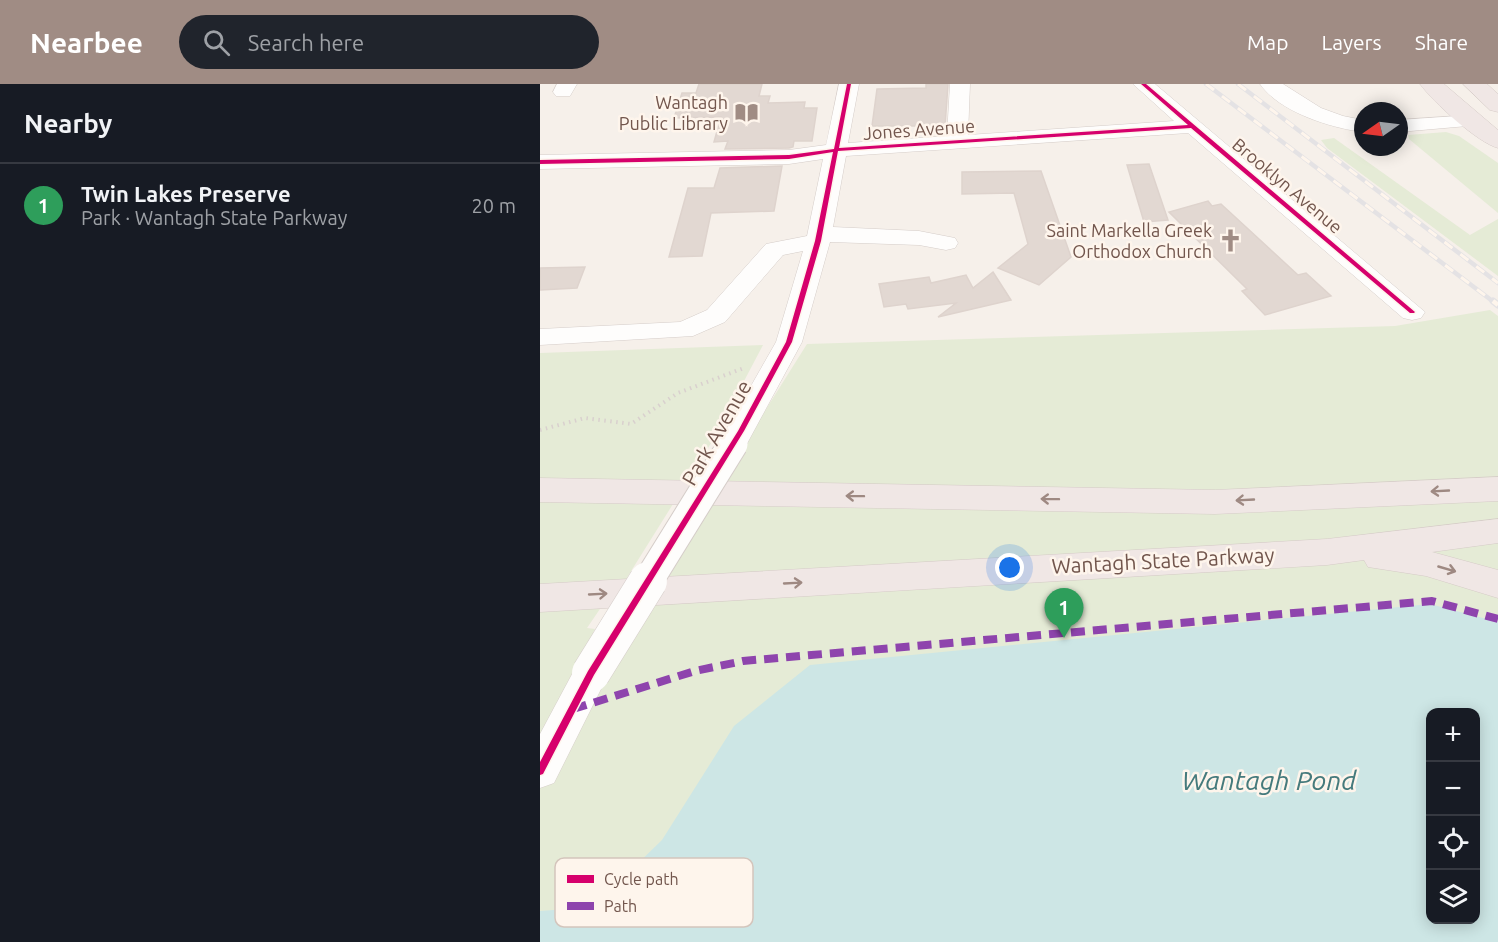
<!DOCTYPE html>
<html lang="en">
<head>
<meta charset="utf-8">
<style>
  :root { --surface:#171b24; --page:#20242c; --text:#f1f3f6; --muted:#9ea1a6; --line:#363941; --accent:#a08c84 }
  body { margin:0; font-family:Ubuntu,sans-serif; background:var(--page); color:var(--text) }
  .controls { position:absolute; right:18px; bottom:18px; display:grid; overflow:hidden; border-radius:12px; box-shadow:0 3px 15px #0003 }
  .controls button { width:54px; height:54px; display:grid; place-items:center; padding:0; border:0; border-bottom:2px solid var(--line); background:var(--surface); color:var(--text); font:30px sans-serif }
  .compass { position:absolute; left:814px; top:18px; width:54px; height:54px; border-radius:50%; background:var(--surface); box-shadow:0 3px 15px #0003; rotate:256deg }
  .you { position:absolute; left:470px; top:484px; width:21px; height:21px; margin:-15px; border:4px solid #fff; border-radius:50%; background:#1a73e8; box-shadow:0 0 0 9px #1a73e833 }
  .badge { display:grid; place-items:center; width:39px; height:39px; border-radius:50%; background:var(--accent); color:#fff; font-size:20px; font-weight:700 }
  .pin { position:absolute; translate:-50% -50px; filter:drop-shadow(0 2px 3px #0008) }
  .pin::after { content:''; position:absolute; top:32px; width:21px; height:18px; background:inherit; clip-path:polygon(0 0,100% 0,50% 100%) }
  .list { margin:0; padding:0; list-style:none }
  h2 { display:flex; justify-content:space-between; align-items:center; height:78px; margin:0; padding:0 24px; font-size:26px }
  h2 small { font-size:20px; font-weight:400; color:var(--muted) }
  .list li { display:grid; grid-template-columns:39px 1fr auto; gap:18px; align-items:center; box-sizing:border-box; height:84px; padding:0 24px; border-top:2px solid var(--line) }
  .list b { display:block; font-size:22px; white-space:nowrap }
  .list p { margin:0; font-size:20px; white-space:nowrap; color:var(--muted) }
  .list em { font-size:20px; font-style:normal; color:var(--muted) }
  .icon { flex:none; width:33px; height:33px; fill:none; stroke:currentColor; stroke-width:2; stroke-linecap:round; stroke-linejoin:round }
  .map { position:relative; flex:none; width:958px; height:858px; overflow:hidden }
  header { display:flex; align-items:center; gap:36px; box-sizing:border-box; height:84px; padding:0 30px; background:var(--accent); color:#fff }
  header strong { font-size:28px }
  nav { display:flex; gap:33px; margin-inline-start:auto; font-size:21px }
  .search { width:420px; height:54px; background:var(--page); display:flex; align-items:center; gap:15px; box-sizing:border-box; padding:0 21px; border-radius:33px; color:var(--muted); font-size:22px }
  main { display:flex }
  aside { flex:1; background:var(--surface) }
  .map>svg:first-child { display:block }
</style>
</head>
<body>
<header>
<strong>Nearbee</strong>
<div class="search"><svg class="icon" aria-label="search" viewBox="0 0 24 24"><circle cx="10" cy="10" r="6"/><path d="M15 15l6 6"/></svg>Search here</div>
<nav><a>Map</a><a>Layers</a><a>Share</a></nav>
</header>
<main>
<aside>
<h2>Nearby<small></small></h2>
<ul class="list">
<li><span class="badge" style="background:#2e9e5b">1</span><div><b>Twin Lakes Preserve</b><p>Park · Wantagh State Parkway</p></div><em>20 m</em></li>
</ul>
</aside>
<div class="map">
<svg width="958" height="858" viewBox="0 0 958 858">
  <rect width="100%" height="100%" fill="#f6f0ea"/>
  <g fill="#e5ebd6" fill-rule="evenodd">
    <polygon points="906,48 919,52 958,79 958,129 869,55 868,51"/>
    <polygon points="794,54 930,151 958,135 958,192 787,64 781,56"/>
    <path d="M950,226L958,232V858H0V269L223,261L173,356L83,500H77L47,544L55,545L53,549L93,548L129,479L267,260L855,242ZM890,628H936V836H890Z"/>
  </g>
  <path fill="#cde6e5" fill-rule="evenodd" d="M890,520L958,538V858H0V827L53,823L122,756L194,642L270,581ZM890,628H936V836H890Z"/>
  <g fill="#e2d8d2" stroke="#ded3cd" stroke-width="1.5">
    <polygon points="159,0 222,0 219,12 230,12 228,19 265,18 264,24 277,24 272,57 254,57 253,63 249,64 185,65 188,57 174,58 181,33 134,34 142,9 156,9"/>
    <polygon points="386,0 408,0 405,42 332,42 337,5 386,4"/>
    <polygon points="609,80 628,136 604,138 587,81"/>
    <polygon points="242,82 234,127 171,129 162,172 129,173 148,104 174,104 180,84"/>
    <polygon points="501,87 531,173 499,201 458,184 488,160 474,109 422,110 422,88"/>
    <polygon points="668,117 672,122 681,120 758,191 766,189 791,212 725,231 702,207 707,205 629,128"/>
    <polygon points="45,183 37,204 0,206 0,184"/>
    <polygon points="453,188 471,216 398,233 416,219 368,225 366,220 344,223 339,200 389,193 391,199 426,191 433,204"/>
  </g>
  <g fill="none" stroke-linecap="round" stroke-linejoin="round">
    <defs>
      <g id="minor">
        <polygon points="17,0 37,0 30,12 16,12 13,8"/>
        <polygon points="299,0 319,0 308,59 407,52 410,0 430,0 428,51 634,37 593,0 615,0 885,228 881,234 872,236 863,234 648,49 306,72 293,143 379,147 415,154 418,159 415,164 406,166 379,161 290,158 262,258 203,367 193,370 183,367 178,360 236,258 263,167 243,171 185,238 153,252 0,261 0,245 140,238 167,226 226,160 267,152 283,75 249,80 0,85 0,71 249,66 286,61"/>
        <path d="M720,0H743L781,24L803,32L823,36V48C791,44 739,28 720,0Z"/>
        <polygon points="932,31 939,33 943,37 939,41 859,48 859,36"/>
        <polygon points="51,574 64,579 69,589 14,699 0,704 0,650 38,579"/>
      </g>
      <g id="highway">
        <path d="M880,0H904L958,46V64C938,59 893,18 880,0Z"/>
        <polygon points="923,0 947,0 958,10 958,28 950,26"/>
        <polygon points="958,393 958,417 675,430 0,418 0,394 675,406"/>
        <polygon points="958,435 958,459 892,468 958,486 958,514 886,492 828,483 824,476 787,481 0,528 0,500 787,455"/>
      </g>
    </defs>
    <use href="#minor" stroke="#d5cdc9" stroke-width="1"/>
    <use href="#highway" stroke="#d5cbc7" stroke-width="1"/>
    <polyline stroke="#d9d0ce" stroke-width="4" stroke-dasharray="1.5 4.5" stroke-linecap="butt" points="0,346 45,334 91,340 138,309 204,284"/>
    <use href="#minor" fill="#fefdfc" fill-rule="evenodd"/>
    <use href="#highway" fill="#f0e7e5" fill-rule="evenodd"/>
    <defs>
      <g id="rail-far1">
        <polyline points="666,0 955,219"/>
        <polyline points="698,0 958,199"/>
      </g>
      <polyline id="rail" points="953,217 958,221"/>
    </defs>
    <use href="#rail-far1" stroke="#e4e2e4" stroke-width="4.5"/>
    <use href="#rail" stroke="#e4e2e4" stroke-width="7"/>
    <use href="#rail-far1" stroke="#fef5ec" stroke-width="3" stroke-dasharray="10" stroke-linecap="butt"/>
    <use href="#rail" stroke="#fef5ec" stroke-width="4.5" stroke-dasharray="13" stroke-linecap="butt"/>
    <defs>
      <polyline id="minor-bridge-far1" points="107,499 193,360"/>
      <polyline id="minor-bridge" points="51,589 108,497"/>
    </defs>
    <use href="#minor-bridge-far1" stroke="#d5cdc9" stroke-width="31" stroke-linecap="butt"/>
    <use href="#minor-bridge" stroke="#d5cdc9" stroke-width="39" stroke-linecap="butt"/>
    <use href="#minor-bridge-far1" stroke="#fefdfc" stroke-width="29"/>
    <use href="#minor-bridge" stroke="#fefdfc" stroke-width="38"/>
    <polyline stroke="#8e44ad" stroke-width="8" stroke-dasharray="14 8" stroke-linecap="butt" points="33,625 155,587 203,577 892,517 958,535"/>
    <defs>
      <polygon id="cycleway" points="307,0 311,0 299,64 648,41 601,0 606,0 875,228 874,229 870,229 651,44 298,67 281,157 252,258 204,347 54,591 3,690 0,691 0,678 48,587 198,347 246,258 275,157 293,68 249,75 0,80 0,76 249,71 294,65"/>
    </defs>
    <use href="#cycleway" stroke="#fef5ec" stroke-width="3"/>
    <use href="#cycleway" fill="#d6006c" fill-rule="evenodd"/>
  </g>
  <defs><path id="oneway-shaft" d="M-6 0H5M1.5-3L5.5 0L1.5 3" fill="none" stroke-width="1.6" stroke-linecap="round" stroke-linejoin="round" transform="scale(1.5)"/></defs>
  <g stroke="#9e8982">
    <use href="#oneway-shaft" transform="translate(900 407) rotate(177)"/>
    <use href="#oneway-shaft" transform="translate(315 412) rotate(-179)"/>
    <use href="#oneway-shaft" transform="translate(510 415) rotate(-179)"/>
    <use href="#oneway-shaft" transform="translate(705 416) rotate(177)"/>
    <use href="#oneway-shaft" transform="translate(907 485) rotate(16)"/>
    <use href="#oneway-shaft" transform="translate(253 499) rotate(-3)"/>
    <use href="#oneway-shaft" transform="translate(58 510) rotate(-3)"/>
  </g>
  <defs>
    <symbol id="library-bare" viewBox="-9 -9 18 18"><path d="M-6-4Q-3-5.5-.7-3.5V5Q-3 3-6 4ZM6-4Q3-5.5 .7-3.5V5Q3 3 6 4Z" fill="#a08c84" stroke="#fef5ec" stroke-width="2.5" paint-order="stroke"/></symbol>
    <symbol id="church-bare" viewBox="-9 -9 18 18"><path d="M-1.2-6h2.4v3.5h3.3v2.4h-3.3V6h-2.4V-.1h-3.3v-2.4h3.3Z" fill="#a08c84" stroke="#fef5ec" stroke-width="2.5" paint-order="stroke"/></symbol>
  </defs>
  <g fill-rule="evenodd">
    <use href="#library-bare" x="190" y="12" width="33" height="33"/>
    <use href="#church-bare" x="674" y="140" width="33" height="33"/>
  </g>
  <g text-anchor="middle" stroke-width="5" stroke-linejoin="round" paint-order="stroke">
    <g font-size="18" fill="#72564d" stroke="#fef5ec" text-anchor="end">
      <text x="188" y="25">Wantagh<tspan x="188" dy="21">Public Library</tspan></text>
      <text x="672" y="153">Saint Markella Greek<tspan x="672" dy="21">Orthodox Church</tspan></text>
    </g>
    <g font-size="18" fill="#72564d" stroke="#fef5ec">
      <text transform="translate(379 46) rotate(-4)" y="6">Jones Avenue</text>
      <text transform="translate(747 102) rotate(40)" y="6">Brooklyn Avenue</text>
    </g>
    <g font-size="21" fill="#72564d" stroke="#fef5ec">
      <text transform="translate(177 349) rotate(-60)" y="7">Park Avenue</text>
      <text transform="translate(623 477) rotate(-3)" y="7">Wantagh State Parkway</text>
    </g>
    <g font-size="27" font-style="italic" fill="#457a7c" stroke="#fef5ec">
      <text x="729" y="706">Wantagh Pond</text>
    </g>
  </g>
  <rect x="15" y="774" width="198" height="69" rx="9" fill="#fef5ec" stroke="#d4c5bc" stroke-width="1.5"/>
  <rect x="27" y="791" width="27" height="8" fill="#d6006c"/>
  <rect x="27" y="818" width="27" height="8" fill="#8e44ad"/>
  <g font-size="16" fill="#72564d">
    <text x="64" y="801">Cycle path</text>
    <text x="64" y="828">Path</text>
  </g>
</svg>
<div class="controls">
<button>+</button>
<button>−</button>
<button><svg class="icon" aria-label="locate" viewBox="0 0 24 24"><circle cx="12" cy="12" r="6"/><path d="M12 2v4M12 18v4M2 12h4M18 12h4"/></svg></button>
<button><svg class="icon" aria-label="layers" viewBox="0 0 24 24"><path d="M12 4l9 5-9 5-9-5zM3 14l9 5 9-5"/></svg></button>
</div>
<svg class="compass" viewBox="-18 -18 36 36"><path d="M0-13l5 13h-10z" fill="#e53935"/><path d="M0 13l5-13h-10z" fill="#9ea1a6"/></svg>
<div class="you"></div>
<div class="pin badge" style="left:524px;top:554px;background:#2e9e5b">1</div>
</div>
</main>
</body>
</html>
